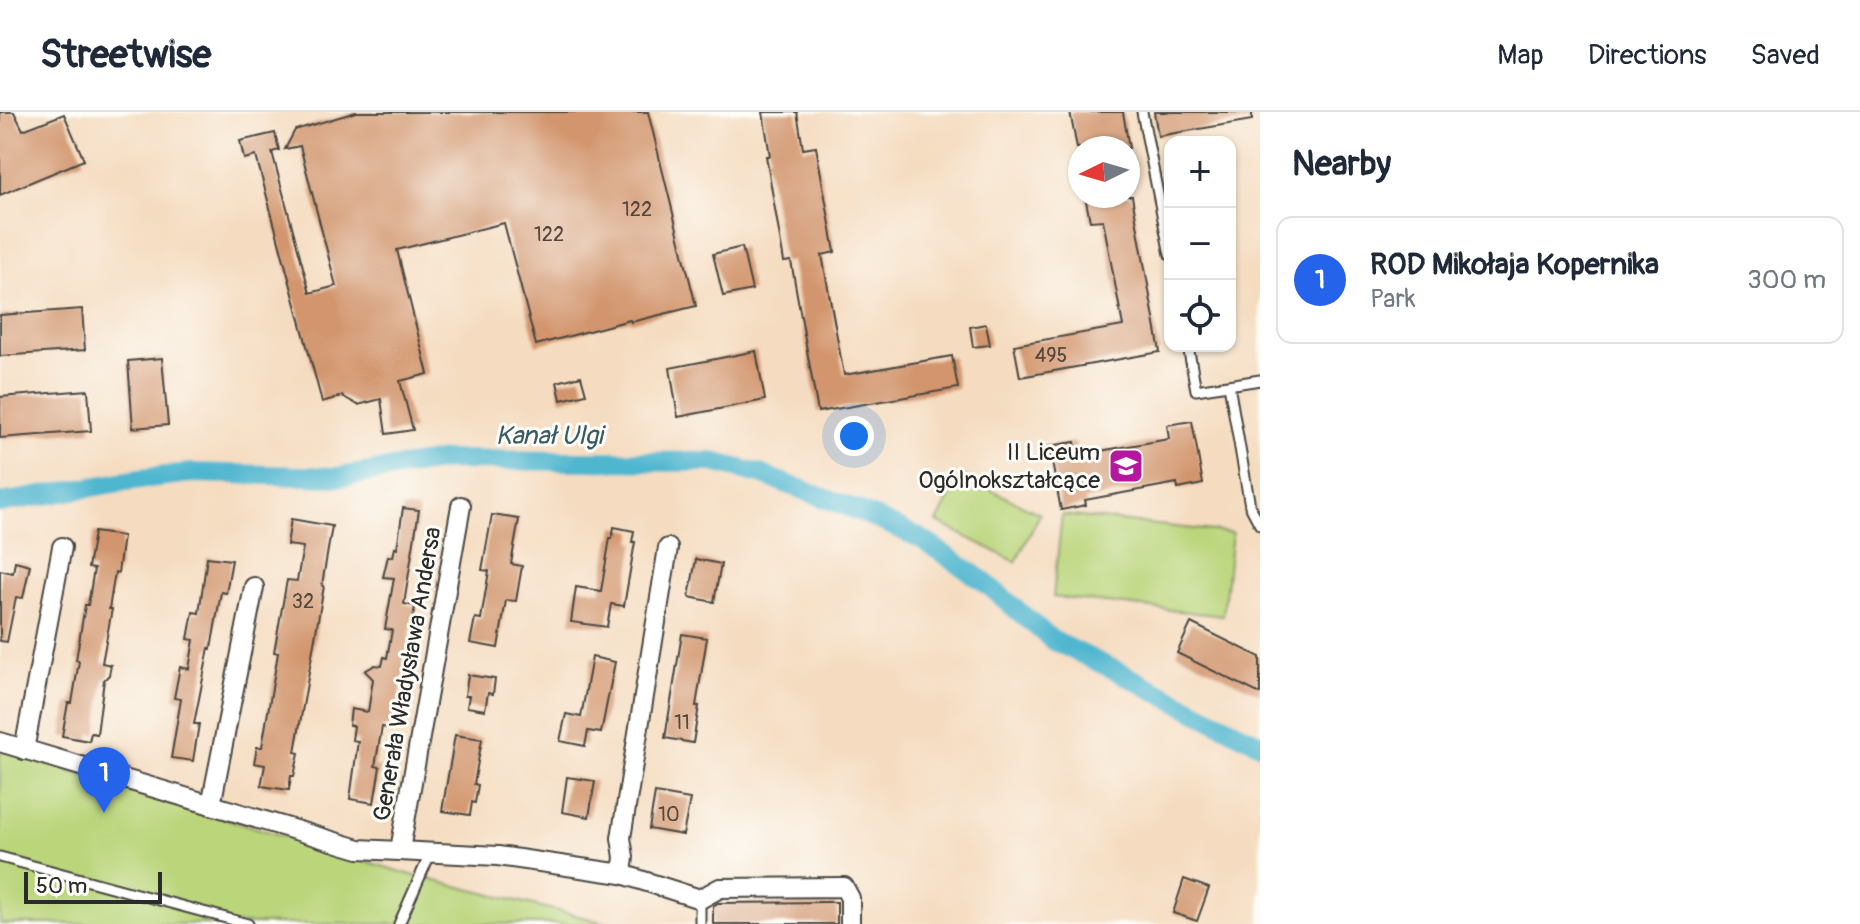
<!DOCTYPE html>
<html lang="en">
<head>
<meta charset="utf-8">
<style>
  :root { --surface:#fff; --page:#f6f6f7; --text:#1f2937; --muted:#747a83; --line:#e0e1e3; --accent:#2563eb }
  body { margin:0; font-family:Pangolin,sans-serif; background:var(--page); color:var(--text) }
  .controls { position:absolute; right:24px; top:24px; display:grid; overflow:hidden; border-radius:16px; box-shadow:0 2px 6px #0004 }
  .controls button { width:72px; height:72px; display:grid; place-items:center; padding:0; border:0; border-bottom:2px solid var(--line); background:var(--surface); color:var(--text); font:40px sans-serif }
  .compass { position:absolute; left:1068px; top:24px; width:72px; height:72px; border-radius:50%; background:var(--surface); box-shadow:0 2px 6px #0004; rotate:265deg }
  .scale { position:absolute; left:24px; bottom:20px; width:138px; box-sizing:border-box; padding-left:8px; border:4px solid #2b2b2b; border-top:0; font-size:22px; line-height:28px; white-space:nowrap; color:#2b2b2b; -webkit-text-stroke:6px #fdfcf7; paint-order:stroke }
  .you { position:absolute; left:854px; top:324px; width:28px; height:28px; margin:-20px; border:6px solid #fff; border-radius:50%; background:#1a73e8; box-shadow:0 0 0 12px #1a73e833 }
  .badge { display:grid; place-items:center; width:52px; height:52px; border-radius:50%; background:var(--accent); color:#fff; font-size:26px; font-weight:700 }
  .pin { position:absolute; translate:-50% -66px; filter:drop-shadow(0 2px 4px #0008) }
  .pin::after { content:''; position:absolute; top:42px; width:28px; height:24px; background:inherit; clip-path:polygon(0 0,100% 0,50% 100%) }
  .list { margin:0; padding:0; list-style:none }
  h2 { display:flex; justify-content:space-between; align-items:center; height:104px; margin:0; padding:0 32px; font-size:34px }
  h2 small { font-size:26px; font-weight:400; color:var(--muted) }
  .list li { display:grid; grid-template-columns:52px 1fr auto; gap:24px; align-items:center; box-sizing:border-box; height:128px; margin:0 16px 16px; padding:0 16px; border:2px solid var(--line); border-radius:16px }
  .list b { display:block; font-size:30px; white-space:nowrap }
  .list p { margin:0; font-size:26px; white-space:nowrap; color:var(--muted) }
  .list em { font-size:26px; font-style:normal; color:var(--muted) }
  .icon { flex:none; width:44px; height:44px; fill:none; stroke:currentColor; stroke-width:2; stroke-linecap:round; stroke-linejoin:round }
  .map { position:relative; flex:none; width:1260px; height:812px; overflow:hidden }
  header { display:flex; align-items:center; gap:48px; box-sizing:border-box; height:112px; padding:0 40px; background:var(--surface); border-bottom:2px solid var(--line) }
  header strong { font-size:38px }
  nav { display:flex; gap:44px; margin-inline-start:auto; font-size:28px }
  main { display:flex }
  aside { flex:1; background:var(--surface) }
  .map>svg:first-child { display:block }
</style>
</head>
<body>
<header>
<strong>Streetwise</strong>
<nav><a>Map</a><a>Directions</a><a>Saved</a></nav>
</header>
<main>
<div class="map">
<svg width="1260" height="812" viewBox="0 0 1260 812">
  <rect width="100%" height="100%" fill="#fdfcf7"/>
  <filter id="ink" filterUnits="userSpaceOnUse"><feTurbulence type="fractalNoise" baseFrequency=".0125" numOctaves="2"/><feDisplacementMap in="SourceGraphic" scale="16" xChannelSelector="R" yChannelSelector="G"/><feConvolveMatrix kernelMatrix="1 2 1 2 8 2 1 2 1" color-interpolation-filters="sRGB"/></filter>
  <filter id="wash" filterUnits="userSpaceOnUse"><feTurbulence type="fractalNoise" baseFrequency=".006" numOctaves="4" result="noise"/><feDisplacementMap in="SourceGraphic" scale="32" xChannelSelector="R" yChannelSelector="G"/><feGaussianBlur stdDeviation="1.8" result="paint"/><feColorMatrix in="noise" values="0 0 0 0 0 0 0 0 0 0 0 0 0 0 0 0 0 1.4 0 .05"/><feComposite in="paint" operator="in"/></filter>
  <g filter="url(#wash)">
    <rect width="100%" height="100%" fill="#f5dcc0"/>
    <g fill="#bad57a" stroke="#728052" stroke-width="2">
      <polygon points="961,363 1040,402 1016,450 937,410"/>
      <polygon points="1062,403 1232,421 1223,504 1053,485"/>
      <polygon points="0,638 415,764 611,812 0,812"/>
    </g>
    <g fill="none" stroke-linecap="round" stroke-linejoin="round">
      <polyline stroke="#50b6cf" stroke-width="20" points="0,391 132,368 191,361 339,365 446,348 713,350 760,362 854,397 920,426 982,468 1052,528 1119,560 1260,632"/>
    </g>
    <g id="blocks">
      <g fill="#d2956d">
        <polygon points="0,0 14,0 23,18 64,2 84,48 0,83"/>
        <polygon points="356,0 648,0 696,194 631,210 630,208 536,233 504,111 397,138 428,262 400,269 413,318 386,322 381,287 358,293 342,284 322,290 256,44 244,47 240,29 275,21 279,38 272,40 310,181 336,174 300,34 285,37 295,18"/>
        <polygon points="763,0 797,0 803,37 816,35 835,140 822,143 844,263 952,244 958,276 818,300 791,149 784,150 766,44 770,44"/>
        <polygon points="1070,0 1123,0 1129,36 1077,36"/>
        <polygon points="1154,0 1252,0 1252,8 1158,24"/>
        <polygon points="1085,84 1132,84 1160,240 1020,265 1014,233 1123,214 1103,108 1090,109"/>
        <polygon points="742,135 752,178 723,184 713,142"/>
        <polygon points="82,197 85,238 0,244 0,203"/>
        <polygon points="986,212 990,233 973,235 970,215"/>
        <polygon points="756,239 765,288 678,305 670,256"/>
        <polygon points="162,246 168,313 133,316 128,249"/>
        <polygon points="581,264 586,282 561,288 557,270"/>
        <polygon points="88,278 91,319 0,326 0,285"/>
        <polygon points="1192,309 1203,372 1178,377 1177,371 1085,388 1086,393 1061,398 1049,334 1075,330 1077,343 1169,327 1167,313"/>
        <polygon points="403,396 419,398 404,492 415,494 394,617 382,615 375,654 380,655 374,691 350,687 358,629 352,628 354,614 349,613 351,597 368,600 373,567 365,559 375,553 382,554 384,545 387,546 392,518 385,517 394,466 383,465 388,444 393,445 395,435 397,436"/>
        <polygon points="492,403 519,407 511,452 522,454 516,489 506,488 498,536 470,531 475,506 481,507 489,459 482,458"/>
        <polygon points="291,407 332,414 322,473 324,474 295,640 299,641 294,664 291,664 289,678 261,674 265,653 254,651 257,635 262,635 278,541 274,540 287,468 297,469 303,435 287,433"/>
        <polygon points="614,415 634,419 632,430 635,430 624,494 611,492 607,515 571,510 576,475 601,479 610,426 612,426"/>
        <polygon points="94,420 123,424 118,461 115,460 109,497 112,497 102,551 111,553 109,563 104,568 97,622 91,621 89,629 62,624 68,591 72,591 79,549 76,548 85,493 88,493 94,457 88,456"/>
        <polygon points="207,445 232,448 226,481 221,480 211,537 209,536 194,612 199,612 193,649 171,646 181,587 174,586 180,555 189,557 194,528 188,527 193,500 199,501"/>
        <polygon points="696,447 721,452 714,490 689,485"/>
        <polygon points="15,449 30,453 23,486 16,485 7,530 0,529 0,458 13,461"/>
        <polygon points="1191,511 1260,545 1260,582 1177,541"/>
        <polygon points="682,522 707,526 696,594 699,594 693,631 665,626"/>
        <polygon points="592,545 615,550 601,621 588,619 585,634 560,629 566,602 581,605"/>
        <polygon points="468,563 495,567 493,582 488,581 485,598 467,595 469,584 465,584"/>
        <polygon points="455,623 482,627 474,672 478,673 475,691 472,690 470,703 442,699"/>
        <polygon points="567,665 595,669 589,705 562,700"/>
        <polygon points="655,681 690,687 683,723 649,717"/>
        <polygon points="1184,767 1209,776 1197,809 1173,801"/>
        <polygon points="829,790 837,790 837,812 713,812 713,794 718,791"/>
      </g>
    </g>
  </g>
  <g filter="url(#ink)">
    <use href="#blocks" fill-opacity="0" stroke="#494641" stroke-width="2"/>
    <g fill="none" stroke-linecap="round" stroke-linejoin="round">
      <defs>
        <g id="lane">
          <polyline points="1142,0 1170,143"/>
          <polyline points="1188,234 1196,278 1260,268"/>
          <polyline points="1229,273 1250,394 1260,413"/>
          <polyline points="0,745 248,812"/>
          <polyline points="700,787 700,812"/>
          <polyline points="399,812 431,740"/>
        </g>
        <g id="street">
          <polyline points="0,630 359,737 498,744 622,762 700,787 720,776 844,775 850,786 850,812"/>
          <polyline points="24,638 62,435"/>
          <polyline points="211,693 254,475"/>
          <polyline points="400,738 461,394"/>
          <polyline points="622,762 624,745 621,726 668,436"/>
        </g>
      </defs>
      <use href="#lane" stroke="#494641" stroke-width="13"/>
      <use href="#street" stroke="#494641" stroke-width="22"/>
      <use href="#lane" stroke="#fff" stroke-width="9"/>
      <use href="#street" stroke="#fff" stroke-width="18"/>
    </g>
  </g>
  <defs>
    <symbol id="school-square" viewBox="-11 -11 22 22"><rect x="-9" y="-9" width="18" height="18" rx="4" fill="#b5179e" stroke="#fdfcf7"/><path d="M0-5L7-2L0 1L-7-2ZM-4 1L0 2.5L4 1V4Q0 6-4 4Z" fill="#fff"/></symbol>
  </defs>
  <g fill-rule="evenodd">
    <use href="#school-square" x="1106" y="334" width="40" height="40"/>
  </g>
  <g text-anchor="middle" stroke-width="6" stroke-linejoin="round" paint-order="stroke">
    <g font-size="20" fill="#55463c">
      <text x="637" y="104">122</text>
      <text x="549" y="129">122</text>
      <text x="1051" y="250">495</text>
      <text x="303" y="496">32</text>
      <text x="682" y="617">11</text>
      <text x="669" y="709">10</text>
    </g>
    <g font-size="24" fill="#2b2b2b" stroke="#fdfcf7" text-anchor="end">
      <text x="1100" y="348">II Liceum<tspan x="1100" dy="28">Ogólnokształcące</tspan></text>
    </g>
    <g font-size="24" fill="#2b2b2b" stroke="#fdfcf7">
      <text transform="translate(407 562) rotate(-80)" y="8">Generała Władysława Andersa</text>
    </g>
    <g font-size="26" font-style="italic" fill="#385c64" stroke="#fdfcf7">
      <text x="549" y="332">Kanał Ulgi</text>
    </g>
  </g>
</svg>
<div class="controls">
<button>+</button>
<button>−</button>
<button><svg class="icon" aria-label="locate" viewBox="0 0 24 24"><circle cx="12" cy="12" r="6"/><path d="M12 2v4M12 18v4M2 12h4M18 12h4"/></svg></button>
</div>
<svg class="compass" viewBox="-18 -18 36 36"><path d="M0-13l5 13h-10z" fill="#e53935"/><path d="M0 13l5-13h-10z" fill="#747a83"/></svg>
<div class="scale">50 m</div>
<div class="you"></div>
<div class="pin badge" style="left:104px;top:701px">1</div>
</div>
<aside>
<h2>Nearby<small></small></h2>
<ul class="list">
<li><span class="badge">1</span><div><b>ROD Mikołaja Kopernika</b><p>Park</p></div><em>300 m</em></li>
</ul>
</aside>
</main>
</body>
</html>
